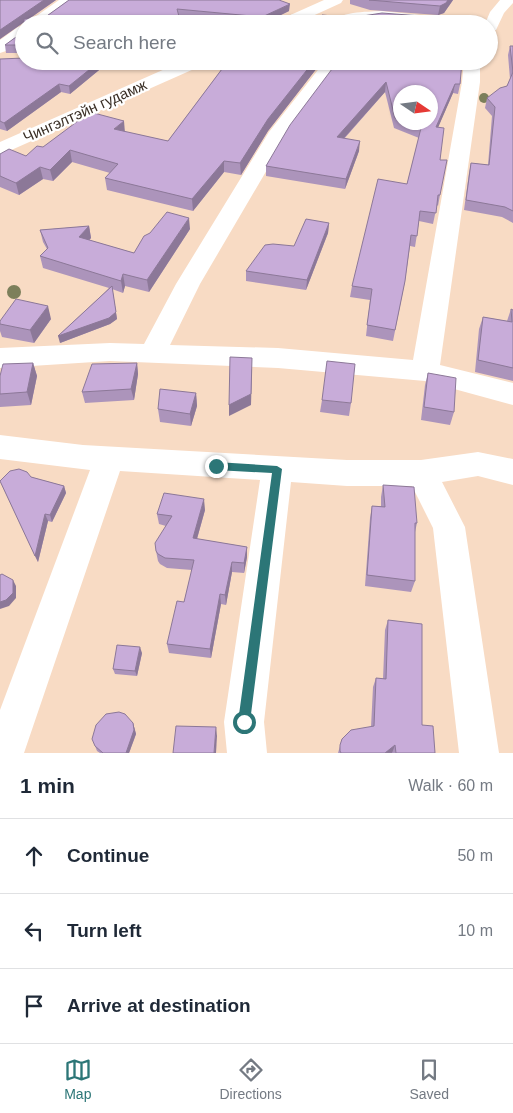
<!DOCTYPE html>
<html lang="en">
<head>
<meta charset="utf-8">
<style>
  :root { --surface:#fff; --page:#f2f2f3; --text:#1f2937; --muted:#747a83; --line:#e0e1e3; --accent:#2c7677 }
  body { margin:0; font-family:Arial,sans-serif; background:var(--page); color:var(--text) }
  .compass { position:absolute; left:393px; top:85px; width:45px; height:45px; border-radius:50%; background:var(--surface); box-shadow:0 1px 4px #0004; rotate:103deg }
  .stop { position:absolute; width:15px; height:15px; margin:-11px; border:4px solid #2c7677; border-radius:50%; background:#fff }
  .stop.end { background:#2c7677; border-color:#fff; box-shadow:0 1px 5px #0008 }
  .list { margin:0; padding:0; list-style:none }
  h2 { display:flex; justify-content:space-between; align-items:center; height:65px; margin:0; padding:0 20px; font-size:21px }
  h2 small { font-size:16px; font-weight:400; color:var(--muted) }
  .list li { display:grid; grid-template-columns:32px 1fr auto; gap:15px; align-items:center; box-sizing:border-box; height:75px; padding:0 20px; border-top:1px solid var(--line) }
  .list b { display:block; font-size:19px; white-space:nowrap }
  .list em { font-size:16px; font-style:normal; color:var(--muted) }
  .icon { flex:none; width:28px; height:28px; fill:none; stroke:currentColor; stroke-width:2; stroke-linecap:round; stroke-linejoin:round }
  .map { position:relative; flex:none; width:513px; height:753px; overflow:hidden }
  .search { position:absolute; background:var(--surface); box-shadow:0 1px 4px #0004; left:15px; right:15px; top:15px; height:55px; display:flex; align-items:center; gap:12px; box-sizing:border-box; padding:0 18px; border-radius:28px; color:var(--muted); font-size:19px }
  .sheet { height:290px; background:var(--surface) }
  nav { display:flex; justify-content:space-around; align-items:center; box-sizing:border-box; height:70px; border-top:1px solid var(--line); background:var(--surface); font-size:14px; color:var(--muted) }
  nav a { display:grid; justify-items:center; gap:2px }
  nav .on { color:var(--accent) }
  .map>svg:first-child { display:block }
</style>
</head>
<body>
<div class="map">
<svg width="513" height="753" viewBox="0 0 513 753">
  <rect width="100%" height="100%" fill="#f8dbc4"/>
  <g fill="none" stroke-linecap="round" stroke-linejoin="round">
    <g fill="#fff" fill-rule="evenodd">
      <polygon points="59,0 76,0 44,24 25,24"/>
      <polygon points="500,0 513,0 513,3 504,13 496,30 489,31 489,24 485,24 490,12"/>
      <path d="M381,11L460,19L465,21L468,24H424L381,20L352,24H329C339,11 366,12 381,11Z"/>
      <polygon points="293,14 326,21 329,24 288,22 285,19 288,16"/>
      <polygon points="24,25 24,38 6,51 0,53 0,40 18,27"/>
      <polygon points="325,61 342,61 288,134 200,284 170,345 278,348 413,360 462,82 464,61 480,61 480,82 440,365 513,383 513,405 425,381 278,368 110,361 0,368 0,348 110,343 144,344 176,284 269,132"/>
      <polygon points="0,435 83,445 347,460 421,460 478,452 513,459 513,485 478,476 442,482 465,527 499,753 459,753 433,528 412,486 347,486 291,482 264,722 267,753 227,753 224,722 260,480 120,471 24,753 0,753 0,710 90,470 0,459"/>
    </g>
    <g fill="#fff" fill-rule="evenodd">
      <polygon points="324,0 343,0 341,3 295,24 274,24 277,21"/>
      <polygon points="183,61 205,61 203,65 0,155 0,142"/>
    </g>
  </g>
  <g fill="#7c7f5b">
    <circle cx="484" cy="98" r="5"/>
    <circle cx="14" cy="292" r="7"/>
  </g>
  <g fill="#ac94bb" fill-rule="evenodd">
    <polygon points="0,0 56,0 29,19 44,18 69,0 289,11 263,24 179,16 24,22 0,39"/>
    <polygon points="350,0 453,0 444,13 438,15 370,10 350,4"/>
    <polygon points="362,18 433,24 361,24"/>
    <polygon points="24,28 24,53 6,53 5,45 23,32"/>
    <polygon points="510,46 513,46 513,223 502,217 464,210 469,173 471,163 488,165 492,116 485,108 487,98 507,86 510,79 508,55"/>
    <polygon points="0,59 24,61 110,61 70,94 61,92 7,131 0,129"/>
    <polygon points="228,61 318,61 317,68 268,131 241,175 224,172 193,211 107,190 105,178 110,173 72,162 53,181 43,179 19,195 0,187 0,154 26,156 43,147 125,132 168,141"/>
    <path d="M338,61L461,80L458,94L453,93L438,127L440,160V195L438,206L437,205L433,224L419,221L415,247L410,246L405,281L393,341L366,336L370,300L350,297L352,286L407,184L419,138L394,128L385,92L344,139L359,151L345,189L266,176V166ZM400,92L430,122H400Z"/>
    <polygon points="329,223 328,233 306,290 246,281 246,271 294,246"/>
    <polygon points="89,226 91,238 89,240 134,253 190,229 149,292 125,286 123,293 112,289 117,319 110,324 60,343 109,288 43,268 40,256 47,249 43,242 40,230"/>
    <polygon points="511,309 513,310 513,381 475,372 479,329 483,317 507,321"/>
    <polygon points="51,319 34,343 2,337 0,331 0,321"/>
    <polygon points="33,363 37,376 31,405 0,407 0,376"/>
    <polygon points="137,363 138,374 134,400 85,403 82,392"/>
    <polygon points="428,373 454,412 450,425 421,420 425,385"/>
    <polygon points="196,393 197,406 191,426 160,422 158,409"/>
    <polygon points="322,400 351,403 349,416 320,412"/>
    <polygon points="31,477 64,486 66,493 52,522 48,521 38,562 0,481"/>
    <polygon points="383,485 417,523 415,532 415,581 411,592 365,586 370,518 372,506 381,506 381,497"/>
    <polygon points="205,510 197,539 247,547 247,557 244,573 232,572 226,605 221,604 211,658 169,653 167,644 184,602 192,570 167,568 160,564 158,561 156,551 166,526 159,524 157,514"/>
    <polygon points="388,620 422,725 435,753 338,753 342,739 371,727 373,687 376,678 383,679 385,630"/>
    <polygon points="142,653 137,676 115,674 113,669"/>
    <polygon points="133,723 136,734 129,753 100,753 97,751 95,746"/>
  </g>
  <g fill="#8c7898">
    <polygon points="44,0 56,0 0,39 0,30"/>
    <polygon points="448,0 453,0 444,13 438,15 440,6"/>
    <polygon points="290,4 289,11 262,24 262,17"/>
    <polygon points="333,16 332,24 329,24"/>
    <polygon points="100,61 110,61 70,94 69,86"/>
    <polygon points="314,61 318,61 317,68 268,131 241,175 240,163 268,119"/>
    <polygon points="386,82 385,92 336,147 337,137"/>
    <polygon points="59,84 61,92 7,131 4,123"/>
    <polygon points="455,84 453,93 434,137 436,127"/>
    <polygon points="124,121 125,133 114,129"/>
    <polygon points="360,141 359,151 345,189 346,179"/>
    <polygon points="70,150 72,162 53,181 50,170"/>
    <polygon points="224,161 224,172 193,211 192,199"/>
    <polygon points="40,167 43,179 19,195 16,183"/>
    <polygon points="189,218 190,229 149,292 147,280"/>
    <polygon points="329,223 328,233 306,290 307,280"/>
    <polygon points="89,226 91,238 81,249 79,237"/>
    <polygon points="123,274 125,286 123,293 121,281"/>
    <polygon points="112,286 117,319 110,324 60,343 58,336"/>
    <polygon points="48,306 51,319 34,343 30,330"/>
    <polygon points="33,363 37,376 31,405 27,392"/>
    <polygon points="137,363 138,374 134,400 131,389"/>
    <polygon points="252,369 251,405 229,416 229,405"/>
    <polygon points="196,393 197,406 191,426 190,414"/>
    <polygon points="64,486 66,493 52,522 50,515"/>
    <polygon points="204,499 205,510 194,549 193,538"/>
    <polygon points="45,514 48,521 38,562 35,556"/>
    <polygon points="247,547 247,557 244,573 244,563"/>
    <polygon points="232,562 232,572 226,605 225,595"/>
    <polygon points="13,580 16,586 16,598 9,606 0,609 0,602"/>
    <polygon points="220,594 221,604 211,658 210,649"/>
    <polygon points="140,647 142,653 137,676 135,671"/>
    <polygon points="133,723 136,734 129,753 126,753"/>
    <polygon points="216,727 217,736 216,753 214,753"/>
    <polygon points="395,745 392,753 385,753"/>
  </g>
  <g fill="#c8acd9" stroke="#8c7898">
    <polygon points="0,0 44,0 0,30"/>
    <polygon points="69,0 279,0 290,4 262,17 177,9 181,24 24,24 24,19 44,18"/>
    <polygon points="369,0 448,0 446,3 440,6"/>
    <polygon points="382,13 434,17 430,24 398,24 399,23 362,18 363,16"/>
    <polygon points="322,15 333,16 329,24 316,24"/>
    <polygon points="24,28 24,47 24,45 5,45 23,32"/>
    <polygon points="510,46 513,46 513,211 505,207 466,200 471,163 489,165 495,107 487,98 500,88 507,86 513,72"/>
    <polygon points="24,58 24,61 100,61 69,86 59,84 4,123 0,121 0,59"/>
    <polygon points="228,61 314,61 268,119 240,163 224,161 192,199 105,178 118,164 70,150 50,170 40,167 16,183 0,176 0,154 9,149 26,156 37,146 43,147 90,112 124,121 114,129 168,141"/>
    <polygon points="338,61 370,66 371,64 377,65 379,61 462,61 460,84 455,84 436,127 444,128 440,160 447,160 440,195 438,195 436,213 420,211 417,236 411,235 405,281 395,330 367,325 372,289 352,286 378,179 407,184 421,128 407,122 430,122 430,92 400,92 400,120 395,118 386,82 337,137 360,141 346,179 266,166 290,125"/>
    <polygon points="167,212 189,218 147,280 123,274 121,281 40,256 48,248 40,230 89,226 79,237 134,253 144,236 150,233"/>
    <polygon points="306,219 329,223 307,280 246,271 265,245 273,244 294,246"/>
    <polygon points="112,286 116,312 109,318 58,336"/>
    <polygon points="16,299 48,306 30,330 0,324 0,321"/>
    <polygon points="511,309 513,310 513,368 478,360 483,317 512,322"/>
    <polygon points="230,357 252,358 251,394 229,405"/>
    <polygon points="327,361 355,364 351,403 322,400"/>
    <polygon points="33,363 27,392 0,394 0,376 3,364"/>
    <polygon points="137,363 131,389 82,392 92,364"/>
    <polygon points="428,373 456,378 454,412 424,407"/>
    <polygon points="160,389 196,393 190,414 158,409"/>
    <polygon points="19,469 27,472 31,477 64,486 50,515 45,514 35,556 0,481 10,471"/>
    <polygon points="383,485 414,487 417,523 415,523 415,581 367,575 372,506 385,507"/>
    <polygon points="164,493 204,499 193,538 247,547 244,563 232,562 225,595 220,594 210,649 167,644 177,601 184,602 194,560 165,558 158,554 156,551 155,543 172,516 157,514"/>
    <polygon points="2,574 13,580 13,593 6,600 0,602 0,575"/>
    <polygon points="388,620 422,624 422,725 433,726 435,753 396,753 395,745 385,753 341,753 340,751 340,745 342,739 351,730 374,726 376,678 386,679"/>
    <polygon points="117,645 140,647 135,671 113,669"/>
    <polygon points="119,712 125,714 133,723 134,730 126,753 103,753 95,746 92,739 96,725 106,714"/>
    <polygon points="176,726 216,727 214,753 173,753"/>
  </g>
  <polygon fill="#2c7677" points="216,462 277,466 282,469 250,722 248,726 244,728 240,726 238,722 272,473 216,470 211,466"/>
  <g text-anchor="middle" stroke-width="4.5" stroke-linejoin="round" paint-order="stroke">
    <g font-size="15" fill="#392e25" stroke="#fff">
      <text transform="translate(85 111) rotate(-24)" y="5">Чингэлтэйн гудамж</text>
    </g>
  </g>
</svg>
<svg class="compass" viewBox="-18 -18 36 36"><path d="M0-13l5 13h-10z" fill="#e53935"/><path d="M0 13l5-13h-10z" fill="#747a83"/></svg>
<div class="stop" style="left:244px;top:722px"></div>
<div class="stop end" style="left:216px;top:466px"></div>
<div class="search"><svg class="icon" aria-label="search" viewBox="0 0 24 24"><circle cx="10" cy="10" r="6"/><path d="M15 15l6 6"/></svg>Search here</div>
</div>
<section class="sheet">
<h2>1 min<small>Walk · 60 m</small></h2>
<ul class="list">
<li><svg class="icon" aria-label="ahead" viewBox="0 0 24 24"><path d="M12 20V5M6 11l6-6 6 6"/></svg><div><b>Continue</b></div><em>50 m</em></li>
<li><svg class="icon" aria-label="left" viewBox="0 0 24 24"><path d="M17 20v-9H6M10 6l-5 5 5 5"/></svg><div><b>Turn left</b></div><em>10 m</em></li>
<li><svg class="icon" aria-label="arrive" viewBox="0 0 24 24"><path d="M6 21V4h12l-3 4 3 4H6"/></svg><div><b>Arrive at destination</b></div></li>
</ul>
</section>
<nav>
<a class="on"><svg class="icon" aria-label="map" viewBox="0 0 24 24"><path d="M3 6l6-2 6 2 6-2v14l-6 2-6-2-6 2zM9 4v14M15 6v14"/></svg>Map</a>
<a><svg class="icon" aria-label="directions" viewBox="0 0 24 24"><path d="M12 3l9 9-9 9-9-9zM9 14v-3h6M13 9l2 2-2 2"/></svg>Directions</a>
<a><svg class="icon" aria-label="saved" viewBox="0 0 24 24"><path d="M7 4h10v16l-5-4-5 4z"/></svg>Saved</a>
</nav>
</body>
</html>
